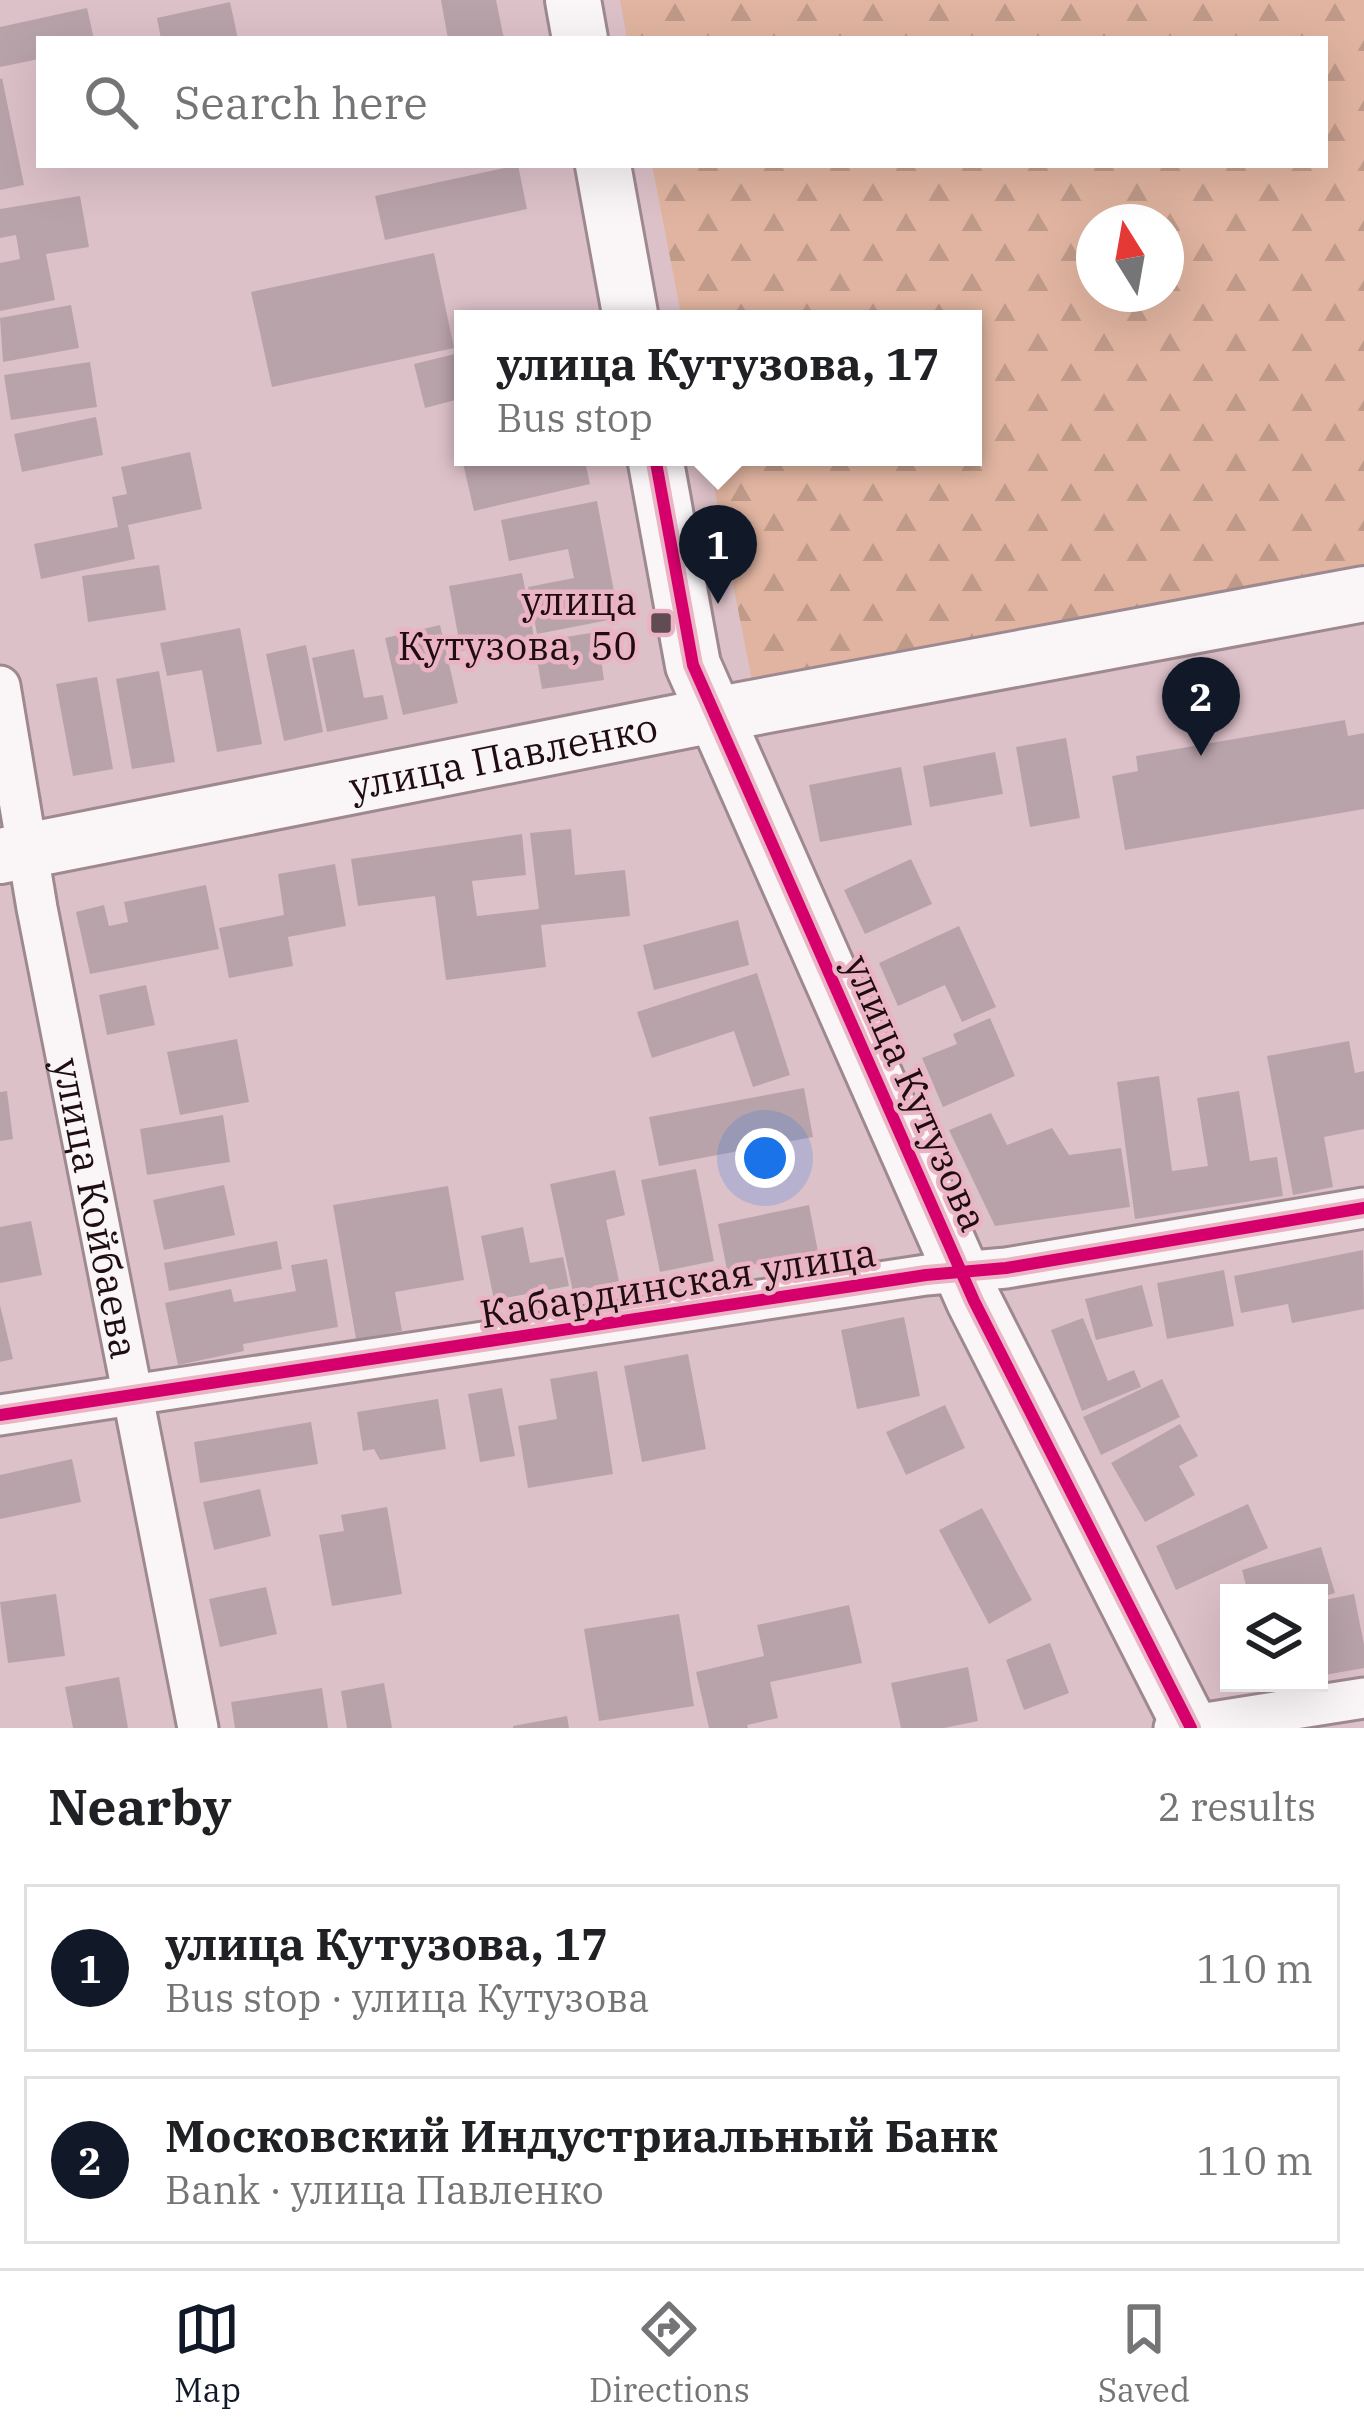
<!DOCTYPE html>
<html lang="en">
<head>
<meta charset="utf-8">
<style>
  :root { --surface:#fff; --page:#f6f6f6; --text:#202124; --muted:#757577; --line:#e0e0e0; --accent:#111827 }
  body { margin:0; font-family:"IBM Plex Serif",serif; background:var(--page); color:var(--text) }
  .controls { position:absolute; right:36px; bottom:36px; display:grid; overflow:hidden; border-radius:0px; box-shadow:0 12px 48px #0002 }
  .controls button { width:108px; height:108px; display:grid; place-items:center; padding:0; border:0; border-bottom:3px solid var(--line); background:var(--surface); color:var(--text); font:60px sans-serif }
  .compass { position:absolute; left:1076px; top:204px; width:108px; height:108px; border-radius:50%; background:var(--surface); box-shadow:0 12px 48px #0002; rotate:349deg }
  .you { position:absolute; left:765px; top:1158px; width:42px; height:42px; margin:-30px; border:9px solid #fff; border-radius:50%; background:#1a73e8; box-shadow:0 0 0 18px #1a73e833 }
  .badge { display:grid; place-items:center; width:78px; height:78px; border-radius:50%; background:var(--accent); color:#fff; font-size:39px; font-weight:700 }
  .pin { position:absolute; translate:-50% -99px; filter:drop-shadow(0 3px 6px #0008) }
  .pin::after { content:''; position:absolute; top:63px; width:42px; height:36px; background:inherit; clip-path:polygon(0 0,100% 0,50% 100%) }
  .popup { position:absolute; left:454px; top:310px; width:528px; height:156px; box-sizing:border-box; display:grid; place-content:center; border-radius:0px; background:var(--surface); filter:drop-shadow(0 3px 9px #0005); font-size:39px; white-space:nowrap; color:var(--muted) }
  .popup b { font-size:45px; color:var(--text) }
  .popup::after { content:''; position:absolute; left:50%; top:100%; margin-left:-24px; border:24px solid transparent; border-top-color:var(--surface) }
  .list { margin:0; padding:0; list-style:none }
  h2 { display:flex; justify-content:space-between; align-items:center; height:156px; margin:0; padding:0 48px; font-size:51px }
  h2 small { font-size:39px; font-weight:400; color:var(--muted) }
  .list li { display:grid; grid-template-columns:78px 1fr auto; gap:36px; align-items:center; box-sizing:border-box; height:168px; margin:0 24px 24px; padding:0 24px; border:3px solid var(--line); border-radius:0px }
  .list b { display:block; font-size:45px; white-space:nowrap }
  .list p { margin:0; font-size:39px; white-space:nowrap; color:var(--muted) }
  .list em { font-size:39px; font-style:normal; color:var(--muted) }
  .icon { flex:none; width:66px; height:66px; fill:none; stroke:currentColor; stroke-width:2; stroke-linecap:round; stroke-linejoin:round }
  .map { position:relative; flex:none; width:1364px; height:1728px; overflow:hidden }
  .search { position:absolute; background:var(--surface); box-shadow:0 12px 48px #0002; left:36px; right:36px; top:36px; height:132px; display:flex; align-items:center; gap:30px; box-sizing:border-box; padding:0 42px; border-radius:0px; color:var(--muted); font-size:45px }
  .sheet { height:540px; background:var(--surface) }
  nav { display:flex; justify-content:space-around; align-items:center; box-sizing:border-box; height:168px; border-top:3px solid var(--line); background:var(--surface); font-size:33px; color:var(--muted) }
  nav a { display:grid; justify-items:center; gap:6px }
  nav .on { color:var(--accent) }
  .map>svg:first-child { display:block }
</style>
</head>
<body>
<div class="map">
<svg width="1364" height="1728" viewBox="0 0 1364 1728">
  <defs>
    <pattern id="forest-firs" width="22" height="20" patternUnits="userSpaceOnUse" patternTransform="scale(3)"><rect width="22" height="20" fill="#e0b4a0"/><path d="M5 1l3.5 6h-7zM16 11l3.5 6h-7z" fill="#c09a89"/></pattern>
  </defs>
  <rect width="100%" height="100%" fill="#ddc1c9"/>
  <path fill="url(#forest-firs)" fill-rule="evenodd" d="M620,0H1364V576L755,696L708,457H973V319H682L652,165H1325V39H627ZM1094,222H1166V294H1094Z"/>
  <g fill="#b9a3aa">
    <polygon points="441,0 496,0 504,39 448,39"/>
    <polygon points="230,2 238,39 161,39 157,18"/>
    <polygon points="87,8 94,39 39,39 39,59 0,67 0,27"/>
    <polygon points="2,78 24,185 0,190 0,79"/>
    <polygon points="518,165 527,209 385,240 375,196"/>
    <polygon points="80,196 89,247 46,254 55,300 0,311 0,263 20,259 16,235 0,238 0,209"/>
    <polygon points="434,253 454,348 272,387 251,292"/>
    <polygon points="71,305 79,348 3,362 0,318"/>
    <polygon points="463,352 463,398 425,408 414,364"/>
    <polygon points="90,362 97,407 11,420 4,375"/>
    <polygon points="96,417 103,455 22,472 14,434"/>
    <polygon points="190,452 202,509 128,525 135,559 41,579 34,544 118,527 112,497 127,494 121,467"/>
    <polygon points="491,457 584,457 590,484 474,511 463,463"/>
    <polygon points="597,501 619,618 537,634 528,587 574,578 568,549 509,561 501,520"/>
    <polygon points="159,565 166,610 88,622 82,576"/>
    <polygon points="522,573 534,637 461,651 449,586"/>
    <polygon points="440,625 458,703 403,715 385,638"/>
    <polygon points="240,628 262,744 217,752 202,670 167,676 160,643"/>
    <polygon points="597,632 604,680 542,689 534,642"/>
    <polygon points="306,645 323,732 284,741 266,654"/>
    <polygon points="354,649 364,698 383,695 388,719 327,732 312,658"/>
    <polygon points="159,671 175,762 132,769 116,679"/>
    <polygon points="97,677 113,769 73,776 56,684"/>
    <polygon points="1345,720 1348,736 1364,733 1364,809 1125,850 1112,776 1138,771 1136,756"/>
    <polygon points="1066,738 1080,818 1030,827 1016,747"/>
    <polygon points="995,752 1003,794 930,807 923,766"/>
    <polygon points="901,767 912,825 820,842 809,785"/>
    <polygon points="571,829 575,875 625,870 630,916 541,925 546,967 446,980 435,896 358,906 351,859 522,834 526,875 472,881 477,916 539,909 530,833"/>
    <polygon points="911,859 932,904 865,934 844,890"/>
    <polygon points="335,864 346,926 288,937 293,966 229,978 219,928 284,915 278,874"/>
    <polygon points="206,885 219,949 90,974 76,912 104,905 109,926 128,922 124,902"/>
    <polygon points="738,920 749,965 654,990 643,945"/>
    <polygon points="959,926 996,1007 962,1022 945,985 898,1006 879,963"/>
    <polygon points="757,973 790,1075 753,1087 734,1031 652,1058 637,1012"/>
    <polygon points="146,985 155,1025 107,1035 99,995"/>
    <polygon points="990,1018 1015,1076 943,1107 922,1058 957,1044 953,1034"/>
    <polygon points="237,1039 249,1102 180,1115 167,1052"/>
    <polygon points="1349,1041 1355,1073 1364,1071 1364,1129 1324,1137 1333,1187 1293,1195 1267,1056"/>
    <polygon points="1159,1076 1172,1171 1208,1166 1197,1098 1239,1091 1250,1161 1277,1157 1283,1196 1135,1219 1117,1082"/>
    <polygon points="804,1088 813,1137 659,1166 649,1117"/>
    <polygon points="7,1091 13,1139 0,1141 0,1092"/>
    <polygon points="991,1113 1007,1145 1052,1128 1069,1155 1121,1148 1130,1207 995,1226 949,1130"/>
    <polygon points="223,1115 230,1162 147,1175 140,1129"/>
    <polygon points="696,1169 714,1261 660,1272 641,1180"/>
    <polygon points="615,1170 625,1215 606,1220 619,1281 573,1292 550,1184"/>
    <polygon points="224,1185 235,1235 164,1250 153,1200"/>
    <polygon points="448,1186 464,1280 395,1292 402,1331 356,1339 333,1205"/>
    <polygon points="809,1205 818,1252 727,1270 718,1224"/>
    <polygon points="31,1221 42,1275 0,1283 0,1227"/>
    <polygon points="523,1227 530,1263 563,1257 569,1286 494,1300 481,1236"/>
    <polygon points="277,1241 282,1269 169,1291 164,1263"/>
    <polygon points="1363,1250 1364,1309 1292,1323 1288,1304 1241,1313 1234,1276"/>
    <polygon points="327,1259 338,1327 243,1344 244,1351 178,1365 165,1303 231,1289 234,1302 296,1291 291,1265"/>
    <polygon points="1224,1270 1234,1326 1167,1339 1157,1283"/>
    <polygon points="1142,1285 1153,1326 1096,1340 1085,1299"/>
    <polygon points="0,1305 13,1359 0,1362"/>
    <polygon points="904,1317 920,1396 857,1409 841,1330"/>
    <polygon points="1083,1318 1108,1381 1134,1370 1141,1387 1082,1411 1051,1330"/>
    <polygon points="688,1354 706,1449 642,1462 624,1366"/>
    <polygon points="597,1371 613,1474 528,1488 518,1426 557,1419 550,1379"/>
    <polygon points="1162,1379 1180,1417 1101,1455 1083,1417"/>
    <polygon points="502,1388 515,1456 480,1462 468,1394"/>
    <polygon points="438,1399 446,1449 380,1460 374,1449 363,1451 357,1412"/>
    <polygon points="945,1405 965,1448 906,1475 886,1432"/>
    <polygon points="311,1422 318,1464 200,1483 194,1442"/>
    <polygon points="1180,1424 1198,1456 1179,1466 1195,1495 1145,1522 1111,1463"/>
    <polygon points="72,1459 81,1502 0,1519 0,1475"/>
    <polygon points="260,1489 271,1536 214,1550 203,1502"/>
    <polygon points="1248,1504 1268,1548 1176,1590 1156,1546"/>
    <polygon points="387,1507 402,1594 332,1606 319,1535 344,1531 341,1515"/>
    <polygon points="982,1508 1032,1600 989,1624 939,1530"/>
    <polygon points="1321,1547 1335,1593 1319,1598 1319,1593 1248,1593 1242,1570"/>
    <polygon points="266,1587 277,1634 220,1647 209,1599"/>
    <polygon points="56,1594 65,1656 8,1663 0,1602"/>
    <polygon points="1354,1594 1364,1645 1364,1668 1319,1676 1319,1644 1325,1643 1319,1601"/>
    <polygon points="849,1605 862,1663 770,1682 778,1718 747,1725 748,1728 709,1728 696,1672 764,1656 757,1625"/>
    <polygon points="679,1614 694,1706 599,1721 584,1629"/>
    <polygon points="1050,1643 1069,1693 1024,1710 1006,1660"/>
    <polygon points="968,1667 978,1721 944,1728 901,1728 891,1683"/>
    <polygon points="119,1677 128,1728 73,1728 65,1687"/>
    <polygon points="384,1683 392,1728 347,1728 341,1691"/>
    <polygon points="322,1688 328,1728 235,1728 231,1702"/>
    <polygon points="567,1716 569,1728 513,1728 513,1726"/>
  </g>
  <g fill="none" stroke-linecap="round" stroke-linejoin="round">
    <defs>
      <g id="street">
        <path id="s1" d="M0,686L37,908L198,1728"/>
        <polyline points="0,1415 926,1275 1006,1268 1364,1208"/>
        <polyline points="1174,1728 1364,1698"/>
      </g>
      <g id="secondary">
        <polyline points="573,0 580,39"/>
        <polyline points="603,165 631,319"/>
        <polyline points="655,457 693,665 974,1301 1191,1728"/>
        <path id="s2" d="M0,856L714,715L1364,594"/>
      </g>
    </defs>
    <use href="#street" stroke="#9f8990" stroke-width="45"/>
    <use href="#secondary" stroke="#9f8990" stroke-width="60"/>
    <use href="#street" stroke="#faf6f7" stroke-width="39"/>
    <use href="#secondary" stroke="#faf6f7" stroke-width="54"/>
    <defs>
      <g id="cycleway">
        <polyline points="655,457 693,665 974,1301 1191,1728"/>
        <polyline points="0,1415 926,1275 1006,1268 1364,1208"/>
      </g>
    </defs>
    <use href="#cycleway" stroke="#eab4c5" stroke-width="20"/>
    <use href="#cycleway" stroke="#d6006c" stroke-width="12"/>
  </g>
  <rect fill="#624c53" stroke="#eab4c5" stroke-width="4.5" x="649" y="611" width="24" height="24" rx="6"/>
  <g text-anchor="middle" stroke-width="9" stroke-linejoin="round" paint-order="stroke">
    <g font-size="39" fill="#1f0d13" stroke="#eab4c5" text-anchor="end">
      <text x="637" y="615">улица<tspan x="637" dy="45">Кутузова, 50</tspan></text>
    </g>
    <g font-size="39" fill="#1f0d13" stroke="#eab4c5">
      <text dy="14" stroke="none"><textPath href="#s2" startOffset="513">улица Павленко</textPath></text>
      <text transform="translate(916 1093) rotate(66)" y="14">улица Кутузова</text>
      <text dy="14" stroke="none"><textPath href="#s1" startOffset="531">улица Койбаева</textPath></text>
      <text transform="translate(678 1283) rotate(-9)" y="14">Кабардинская улица</text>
    </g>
  </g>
</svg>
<div class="controls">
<button><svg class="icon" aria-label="layers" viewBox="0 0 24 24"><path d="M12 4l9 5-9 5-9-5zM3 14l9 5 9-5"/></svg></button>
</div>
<svg class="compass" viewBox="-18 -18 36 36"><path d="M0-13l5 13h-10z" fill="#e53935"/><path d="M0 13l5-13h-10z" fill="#757577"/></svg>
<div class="you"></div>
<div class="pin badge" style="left:718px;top:604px">1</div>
<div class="popup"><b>улица Кутузова, 17</b>Bus stop</div>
<div class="pin badge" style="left:1201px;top:756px">2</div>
<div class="search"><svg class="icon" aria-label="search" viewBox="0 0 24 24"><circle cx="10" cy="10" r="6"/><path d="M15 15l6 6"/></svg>Search here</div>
</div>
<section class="sheet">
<h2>Nearby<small>2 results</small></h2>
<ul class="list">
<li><span class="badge">1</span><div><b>улица Кутузова, 17</b><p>Bus stop · улица Кутузова</p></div><em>110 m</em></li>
<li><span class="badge">2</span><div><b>Московский Индустриальный Банк</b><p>Bank · улица Павленко</p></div><em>110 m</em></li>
</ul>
</section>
<nav>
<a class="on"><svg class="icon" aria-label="map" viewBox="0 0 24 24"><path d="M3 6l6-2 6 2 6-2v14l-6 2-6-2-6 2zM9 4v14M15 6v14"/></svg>Map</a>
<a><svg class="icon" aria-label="directions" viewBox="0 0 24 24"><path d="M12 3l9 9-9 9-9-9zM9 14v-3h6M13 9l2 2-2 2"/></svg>Directions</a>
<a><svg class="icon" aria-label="saved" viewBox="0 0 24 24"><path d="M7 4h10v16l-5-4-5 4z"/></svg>Saved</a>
</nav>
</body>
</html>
